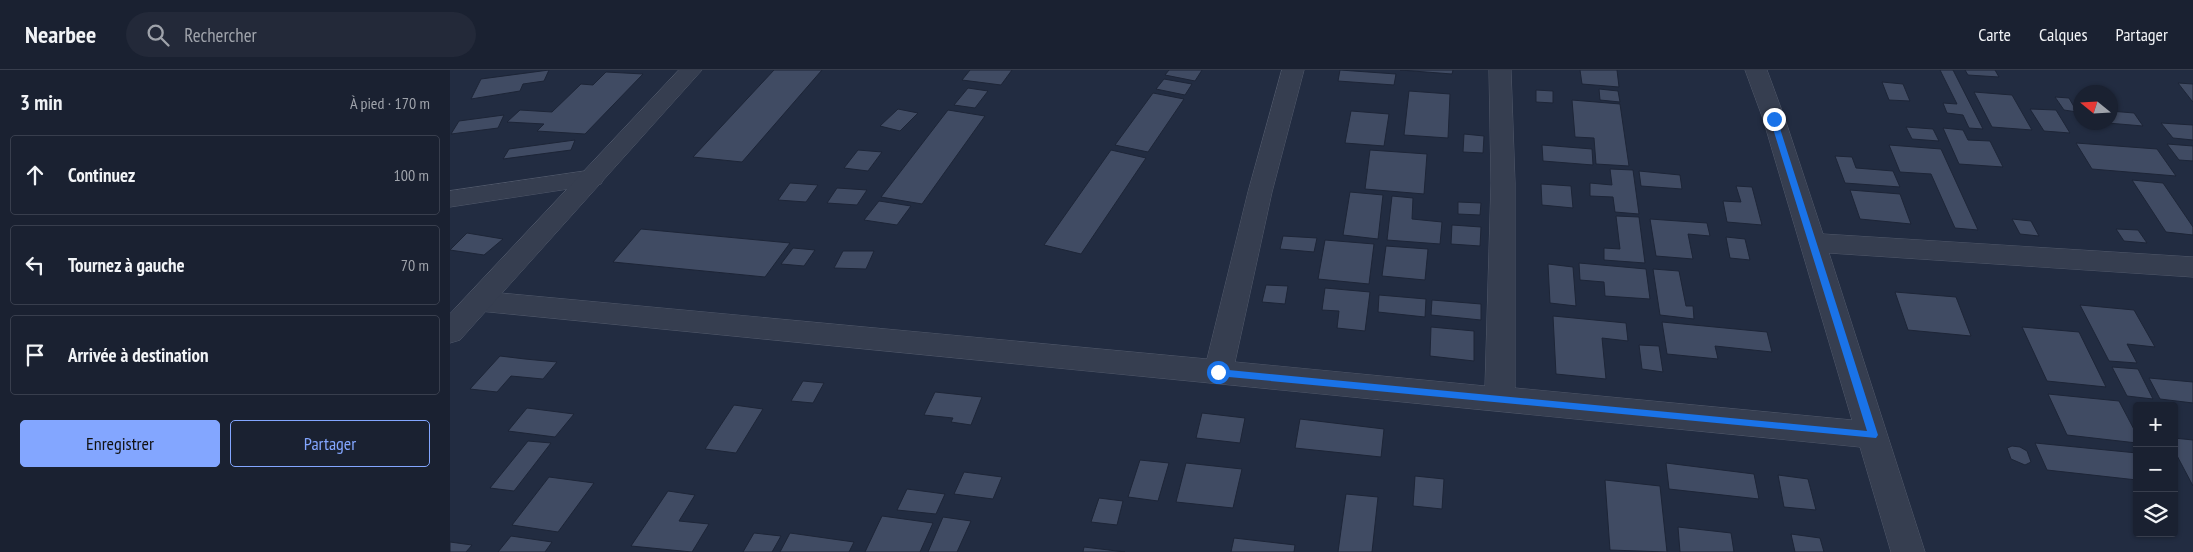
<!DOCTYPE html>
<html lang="fr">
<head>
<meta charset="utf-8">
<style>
  :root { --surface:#1a2131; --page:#232939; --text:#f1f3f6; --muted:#9fa3ab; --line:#383e4d; --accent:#83a6ff }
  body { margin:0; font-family:"PT Sans Narrow",sans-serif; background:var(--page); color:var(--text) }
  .controls { position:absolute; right:15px; bottom:15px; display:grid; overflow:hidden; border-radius:5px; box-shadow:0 1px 4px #0004 }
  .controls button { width:45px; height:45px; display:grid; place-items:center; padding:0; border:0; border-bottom:1px solid var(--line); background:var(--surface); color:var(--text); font:25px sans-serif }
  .compass { position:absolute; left:1623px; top:15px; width:45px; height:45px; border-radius:50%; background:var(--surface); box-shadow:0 1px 4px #0004; rotate:288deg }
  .stop { position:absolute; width:15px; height:15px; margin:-11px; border:4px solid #1a73e8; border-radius:50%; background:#fff }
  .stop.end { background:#1a73e8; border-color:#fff; box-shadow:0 1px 5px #0008 }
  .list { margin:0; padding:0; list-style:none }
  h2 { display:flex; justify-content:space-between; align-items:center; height:65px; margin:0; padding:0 20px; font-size:21px }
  h2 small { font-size:16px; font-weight:400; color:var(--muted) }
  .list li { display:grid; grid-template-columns:32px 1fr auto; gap:15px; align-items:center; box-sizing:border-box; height:80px; margin:0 10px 10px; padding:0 10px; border:1px solid var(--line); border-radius:5px }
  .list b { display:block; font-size:19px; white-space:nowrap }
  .list em { font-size:16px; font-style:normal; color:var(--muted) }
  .actions { display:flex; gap:10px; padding:15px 20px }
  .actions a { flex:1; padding:11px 0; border:1px solid var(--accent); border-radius:5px; text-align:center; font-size:18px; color:var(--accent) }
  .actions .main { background:var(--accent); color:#111 }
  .icon { flex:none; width:28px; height:28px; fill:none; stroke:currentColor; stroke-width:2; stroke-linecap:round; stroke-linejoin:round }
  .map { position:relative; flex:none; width:1743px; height:482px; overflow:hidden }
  header { display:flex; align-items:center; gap:30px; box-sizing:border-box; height:70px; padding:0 25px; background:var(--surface); border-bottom:1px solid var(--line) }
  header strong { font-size:24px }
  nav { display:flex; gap:28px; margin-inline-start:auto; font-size:18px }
  .search { width:350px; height:45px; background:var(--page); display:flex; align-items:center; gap:12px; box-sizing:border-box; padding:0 18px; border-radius:28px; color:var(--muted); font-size:19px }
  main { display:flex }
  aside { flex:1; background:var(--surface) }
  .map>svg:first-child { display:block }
</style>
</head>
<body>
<header>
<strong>Nearbee</strong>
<div class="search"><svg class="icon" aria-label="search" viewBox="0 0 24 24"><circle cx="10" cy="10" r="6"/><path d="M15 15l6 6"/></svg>Rechercher</div>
<nav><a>Carte</a><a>Calques</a><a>Partager</a></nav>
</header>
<main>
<aside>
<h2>3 min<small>À pied · 170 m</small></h2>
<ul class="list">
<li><svg class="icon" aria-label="ahead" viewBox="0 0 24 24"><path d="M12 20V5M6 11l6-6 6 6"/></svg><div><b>Continuez</b></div><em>100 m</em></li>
<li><svg class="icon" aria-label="left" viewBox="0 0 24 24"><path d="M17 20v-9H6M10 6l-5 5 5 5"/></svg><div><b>Tournez à gauche</b></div><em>70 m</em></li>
<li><svg class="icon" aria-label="arrive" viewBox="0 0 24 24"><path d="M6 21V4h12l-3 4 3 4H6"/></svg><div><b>Arrivée à destination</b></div></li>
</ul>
<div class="actions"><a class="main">Enregistrer</a><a>Partager</a></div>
</aside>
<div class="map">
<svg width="1743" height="482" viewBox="0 0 1743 482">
  <rect width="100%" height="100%" fill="#222c41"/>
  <g fill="#404b63" stroke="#1d2537">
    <polygon points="99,0 94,11 73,14 70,21 21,29 31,9"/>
    <polygon points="324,0 372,0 292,92 243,87"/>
    <polygon points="520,0 562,0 551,15 512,10"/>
    <polygon points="719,0 752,0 745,11 715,5"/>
    <polygon points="890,0 946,4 944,15 888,11"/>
    <polygon points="950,0 1003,0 1002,4"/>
    <polygon points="1130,0 1167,0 1169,17 1132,14"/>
    <polygon points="1490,0 1503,0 1533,59 1519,58 1513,45 1497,43 1493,33 1507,34"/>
    <polygon points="1515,0 1545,0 1549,7 1518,5"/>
    <polygon points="156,2 193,4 135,64 87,61 94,54 57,52 70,40 102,42 131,14 143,15"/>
    <polygon points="714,9 742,14 735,25 706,19"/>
    <polygon points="1432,12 1453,14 1460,31 1439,30"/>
    <polygon points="1728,13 1743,14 1743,32 1742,31"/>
    <polygon points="518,18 538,21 525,38 504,35"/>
    <polygon points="1149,19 1168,21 1170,32 1150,30"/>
    <polygon points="1086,20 1103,21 1103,33 1086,32"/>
    <polygon points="959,21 1000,24 998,68 954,65"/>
    <polygon points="1524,22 1562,25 1582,60 1542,57"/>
    <polygon points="703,23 734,29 698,82 665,75"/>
    <polygon points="1605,27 1619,28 1627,42 1614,40"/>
    <polygon points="1122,30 1170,34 1179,96 1146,94 1144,68 1125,67"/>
    <polygon points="448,39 468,43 450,61 430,56"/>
    <polygon points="1580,39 1606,40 1620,63 1594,61"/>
    <polygon points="498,40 535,46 472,134 431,127"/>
    <polygon points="901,41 939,44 934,76 895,73"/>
    <polygon points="1660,41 1684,43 1693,56 1646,52 1660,52"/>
    <polygon points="54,45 48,58 1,64 9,51"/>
    <polygon points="1711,53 1743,55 1743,70 1723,68"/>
    <polygon points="1456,57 1483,59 1489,71 1462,69"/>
    <polygon points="1493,58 1513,60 1518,70 1540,71 1553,97 1509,94"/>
    <polygon points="1014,64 1034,66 1033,83 1013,82"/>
    <polygon points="125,70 121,80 53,89 59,79"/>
    <polygon points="1626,73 1707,79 1726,106 1642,99"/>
    <polygon points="1717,74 1743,76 1743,91 1729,90"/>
    <polygon points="1092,75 1142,79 1143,95 1093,91"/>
    <polygon points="1439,75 1491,79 1528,160 1505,158 1481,104 1450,102"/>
    <polygon points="408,80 432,82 418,101 394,98"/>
    <polygon points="661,80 696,88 631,184 594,175"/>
    <polygon points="920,80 977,84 974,124 915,119"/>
    <polygon points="1385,86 1402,87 1406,98 1443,101 1450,117 1395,113"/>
    <polygon points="1160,99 1183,100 1189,144 1165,142 1163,127 1140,126 1140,113 1162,115"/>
    <polygon points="1189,101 1230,105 1232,119 1191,116"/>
    <polygon points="1682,110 1713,113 1743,157 1743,165 1716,162"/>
    <polygon points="340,113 368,115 356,132 328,130"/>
    <polygon points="1091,114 1121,116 1123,138 1092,135"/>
    <polygon points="1286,116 1302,117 1312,155 1277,152 1273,131 1291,132"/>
    <polygon points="387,118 417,120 407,135 377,133"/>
    <polygon points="1400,120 1450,124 1461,154 1410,149"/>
    <polygon points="900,122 933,125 928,169 893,165"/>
    <polygon points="942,126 963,128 962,149 992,152 990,174 937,170"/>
    <polygon points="429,131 461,136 447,155 414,150"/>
    <polygon points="1008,132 1031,133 1030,145 1008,144"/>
    <polygon points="1166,146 1189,147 1195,193 1154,190 1154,178 1170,179"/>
    <polygon points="1200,149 1257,153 1260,166 1238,164 1243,189 1206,186"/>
    <polygon points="1562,149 1581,151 1589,166 1570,164"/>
    <polygon points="1002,155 1031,157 1030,176 1001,174"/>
    <polygon points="191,159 340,173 315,207 163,192"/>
    <polygon points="1666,159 1688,160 1697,173 1674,171"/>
    <polygon points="17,163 53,169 34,185 0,180"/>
    <polygon points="833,166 867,168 864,182 830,179"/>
    <polygon points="1276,167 1295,169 1300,190 1280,188"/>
    <polygon points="875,170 924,174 919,214 868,209"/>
    <polygon points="936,176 978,179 975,210 932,206"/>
    <polygon points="343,178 365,180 354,196 331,194"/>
    <polygon points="393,181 424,181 416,199 384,198"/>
    <polygon points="1129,193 1196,199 1200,229 1155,226 1154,212 1130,210"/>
    <polygon points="1098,194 1123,197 1126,236 1100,233"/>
    <polygon points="1203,199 1229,201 1236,236 1243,236 1244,249 1210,245"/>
    <polygon points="816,215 838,216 835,234 812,232"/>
    <polygon points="875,218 920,222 915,261 887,258 889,241 872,240"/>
    <polygon points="1445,222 1506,227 1521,266 1458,260"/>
    <polygon points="929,225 976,229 975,247 928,242"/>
    <polygon points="982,230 1031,234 1031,250 981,245"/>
    <polygon points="1630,235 1684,240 1705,277 1677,274 1687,293 1659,291"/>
    <polygon points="1103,246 1176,253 1178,271 1152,268 1156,309 1106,304"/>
    <polygon points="1212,252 1317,262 1322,282 1265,276 1268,289 1217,284"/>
    <polygon points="981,257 1024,261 1024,291 980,286"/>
    <polygon points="1572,257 1629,262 1656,317 1597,311"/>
    <polygon points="1189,275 1209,276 1213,302 1192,299"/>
    <polygon points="50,286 75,289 107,292 93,309 61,306 47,322 20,319"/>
    <polygon points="1662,297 1688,299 1703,329 1677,326"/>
    <polygon points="1699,308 1743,312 1743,333 1710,329"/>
    <polygon points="353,311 374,313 363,333 341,331"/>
    <polygon points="485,322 532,327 521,355 501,352 503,348 474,345"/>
    <polygon points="1598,324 1669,331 1687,365 1687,373 1617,365"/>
    <polygon points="284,335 313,339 286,383 255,379"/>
    <polygon points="77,338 124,344 105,367 58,361"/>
    <polygon points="752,343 795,348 790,373 746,368"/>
    <polygon points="850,349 934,359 931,387 845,378"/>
    <polygon points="1724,368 1743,370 1743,416 1724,380"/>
    <polygon points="78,371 101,373 64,421 40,418"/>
    <polygon points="1585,373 1687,383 1687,410 1597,400"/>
    <polygon points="1562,376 1570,377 1577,381 1581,392 1575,395 1561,389 1557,378"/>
    <polygon points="690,390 719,393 708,431 678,427"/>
    <polygon points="736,393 792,399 783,438 726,432"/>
    <polygon points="1216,393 1304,404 1309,429 1219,419"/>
    <polygon points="514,402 552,407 543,429 504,424"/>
    <polygon points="1328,405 1358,409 1366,440 1334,437"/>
    <polygon points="965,406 994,409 992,439 963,436"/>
    <polygon points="99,407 144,413 108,462 62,455"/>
    <polygon points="1155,410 1210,416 1217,482 1160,480"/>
    <polygon points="457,419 495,424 486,444 447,440"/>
    <polygon points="218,421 245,425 229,451 259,454 242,482 181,476"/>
    <polygon points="896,424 928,427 922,482 888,482"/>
    <polygon points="649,428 673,431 667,455 641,452"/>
    <polygon points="432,446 483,453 470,482 415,482"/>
    <polygon points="493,447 521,451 507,482 478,482"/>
    <polygon points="1228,457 1281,463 1284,482 1230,482"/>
    <polygon points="304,463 331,466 322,482 293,482"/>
    <polygon points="340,463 404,472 399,482 330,482"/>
    <polygon points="1341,464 1370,468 1374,482 1345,482"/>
    <polygon points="61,466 102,472 95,482 48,482"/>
    <polygon points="784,468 845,475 844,482 781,482"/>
    <polygon points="0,472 22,475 16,482 0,482"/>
    <polygon points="634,477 675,482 633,482"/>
  </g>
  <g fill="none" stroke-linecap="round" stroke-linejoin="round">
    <defs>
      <g id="minor">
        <polygon points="832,0 854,0 822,122 785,292 1035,316 1041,113 1039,0 1061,0 1065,113 1065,318 1402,350 1313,49 1295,0 1317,0 1335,49 1373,164 1743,187 1743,207 1379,183 1475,482 1441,482 1410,377 29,241 19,238 15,231 19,224 29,221 757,289 798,122"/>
        <polygon points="142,100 151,102 154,108 151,114 0,137 0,121"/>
      </g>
      <polygon id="tertiary" points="229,0 252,0 10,270 0,273 0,244"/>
    </defs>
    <use href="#minor" stroke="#51596b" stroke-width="1"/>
    <use href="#tertiary" stroke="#51596b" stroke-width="1"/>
    <use href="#minor" fill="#363e50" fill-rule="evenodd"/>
    <use href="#tertiary" fill="#363e50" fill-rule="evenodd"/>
  </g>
  <polygon fill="#1a73e8" points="1324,47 1327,49 1428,365 1426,368 768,306 764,302 768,299 1417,361 1320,49"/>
</svg>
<div class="controls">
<button>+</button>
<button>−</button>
<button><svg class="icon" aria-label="layers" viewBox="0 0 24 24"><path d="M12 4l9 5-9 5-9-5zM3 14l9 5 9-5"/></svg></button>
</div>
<svg class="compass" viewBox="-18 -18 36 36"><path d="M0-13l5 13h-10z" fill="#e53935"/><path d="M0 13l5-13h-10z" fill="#9fa3ab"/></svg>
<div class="stop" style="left:768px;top:302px"></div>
<div class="stop end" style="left:1324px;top:49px"></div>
</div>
</main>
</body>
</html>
